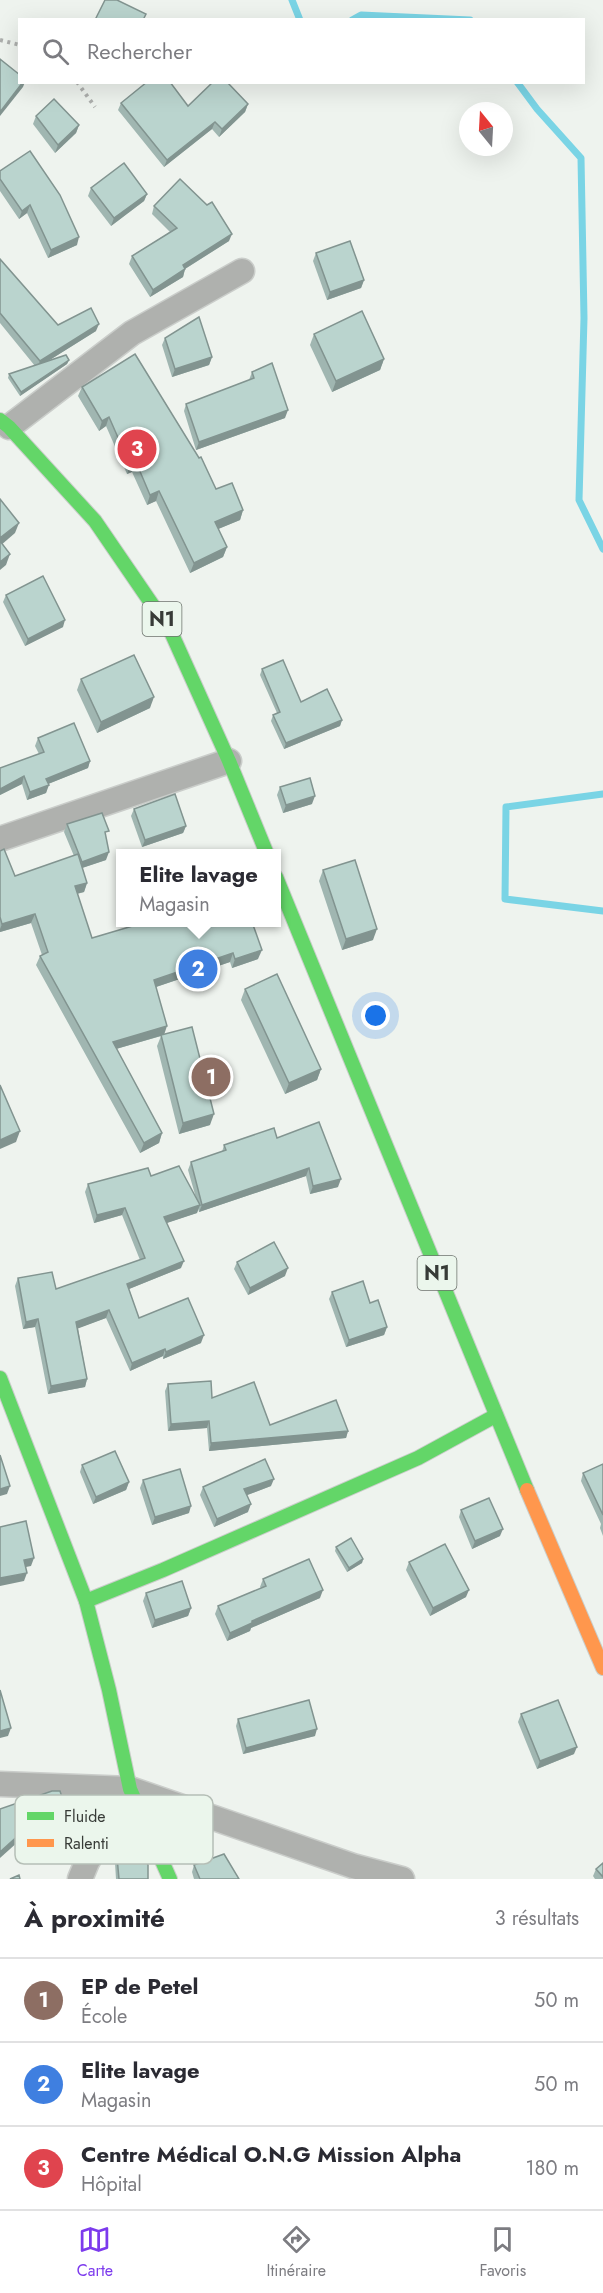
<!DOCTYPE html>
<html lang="fr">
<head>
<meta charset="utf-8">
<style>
  :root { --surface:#fff; --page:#f7f7f7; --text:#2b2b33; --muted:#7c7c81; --line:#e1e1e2; --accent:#7c3aed }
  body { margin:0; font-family:Jost,sans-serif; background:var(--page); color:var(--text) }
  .compass { position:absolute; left:459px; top:102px; width:54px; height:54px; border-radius:50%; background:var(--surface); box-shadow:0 6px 24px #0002; rotate:342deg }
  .you { position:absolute; left:376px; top:1016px; width:21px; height:21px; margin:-15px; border:4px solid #fff; border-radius:50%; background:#1a73e8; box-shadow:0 0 0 9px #1a73e833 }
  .badge { display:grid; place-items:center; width:39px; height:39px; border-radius:50%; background:var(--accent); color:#fff; font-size:20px; font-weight:700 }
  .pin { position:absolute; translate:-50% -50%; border:3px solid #fff; box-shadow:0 2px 6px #0006 }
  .popup { position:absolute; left:116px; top:849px; width:165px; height:78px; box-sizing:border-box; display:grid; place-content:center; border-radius:0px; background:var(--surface); filter:drop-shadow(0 2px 4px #0005); font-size:20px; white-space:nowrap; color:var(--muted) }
  .popup b { font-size:22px; color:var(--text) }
  .popup::after { content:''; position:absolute; left:50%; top:100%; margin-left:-12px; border:12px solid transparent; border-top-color:var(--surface) }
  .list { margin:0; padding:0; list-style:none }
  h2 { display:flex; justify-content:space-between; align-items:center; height:78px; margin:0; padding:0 24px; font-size:26px }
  h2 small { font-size:20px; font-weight:400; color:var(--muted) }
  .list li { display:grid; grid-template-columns:39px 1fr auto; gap:18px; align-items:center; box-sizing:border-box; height:84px; padding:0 24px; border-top:2px solid var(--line) }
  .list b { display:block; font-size:22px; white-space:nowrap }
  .list p { margin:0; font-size:20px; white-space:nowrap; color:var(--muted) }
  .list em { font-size:20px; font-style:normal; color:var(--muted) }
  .icon { flex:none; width:33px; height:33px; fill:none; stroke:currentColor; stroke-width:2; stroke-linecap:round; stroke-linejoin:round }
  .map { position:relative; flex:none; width:603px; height:1879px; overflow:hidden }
  .search { position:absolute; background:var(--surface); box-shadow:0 6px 24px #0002; left:18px; right:18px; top:18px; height:66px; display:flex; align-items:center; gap:15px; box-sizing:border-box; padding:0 21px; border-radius:0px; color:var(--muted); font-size:22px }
  .sheet { height:330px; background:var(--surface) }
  nav { display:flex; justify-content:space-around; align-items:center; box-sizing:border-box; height:84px; border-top:2px solid var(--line); background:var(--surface); font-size:16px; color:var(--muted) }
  nav a { display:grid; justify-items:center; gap:3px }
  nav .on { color:var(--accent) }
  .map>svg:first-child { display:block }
</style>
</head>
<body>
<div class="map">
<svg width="603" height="1879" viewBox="0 0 603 1879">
  <rect width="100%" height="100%" fill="#eef3ee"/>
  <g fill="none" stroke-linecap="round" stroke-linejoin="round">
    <g stroke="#7ad4e5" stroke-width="7">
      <polyline points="292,0 300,20"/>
      <polyline points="352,20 361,15 470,20"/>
      <polyline points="517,82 537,109 581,158 584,318 579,500 603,549"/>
      <polyline points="603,794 506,807 505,899 603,911"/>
    </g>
    <defs>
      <g id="street">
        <polyline points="9,427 132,333 242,271"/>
        <polyline points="0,839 229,761"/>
        <polyline points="0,1784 130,1789 353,1866 402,1879"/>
        <polyline points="80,1879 87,1862 130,1789"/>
      </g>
      <g id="fast">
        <polyline points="0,420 9,427 95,521 171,632 229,761 267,854"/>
        <polyline points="276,877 527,1490"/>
        <polyline points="0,1378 86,1601 109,1690 130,1789 170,1879"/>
        <polyline points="86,1601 163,1570 418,1458 495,1416"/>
      </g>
      <polyline id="slow" points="527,1490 603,1668"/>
    </defs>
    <use href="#street" stroke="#cacdca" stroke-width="27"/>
    <use href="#fast" stroke="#cacdca" stroke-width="16"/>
    <use href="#slow" stroke="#cacdca" stroke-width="16"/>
    <g stroke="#adafad" stroke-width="4" stroke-dasharray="3 4.5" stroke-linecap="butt">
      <polyline points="0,40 20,45"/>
      <polyline points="77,82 95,107"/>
    </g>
    <use href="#street" stroke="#afb1ae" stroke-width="24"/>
    <use href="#fast" stroke="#63d668" stroke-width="14"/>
    <use href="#slow" stroke="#ff974d" stroke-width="14"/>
  </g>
  <g fill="#a0b6b1">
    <polygon points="121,103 188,106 248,104 245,112 219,137 212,129 164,167 118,110"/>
    <polygon points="36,116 79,125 76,133 55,153 33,124"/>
    <polygon points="0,171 77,245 48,258 27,213 19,219 0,191"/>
    <polygon points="91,188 147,194 144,201 111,226 88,196"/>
    <polygon points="154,206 229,241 185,269 183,277 150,297 129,264 132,256 170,232 152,214"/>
    <polygon points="316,253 364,280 361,288 327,300 313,261"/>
    <polygon points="0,259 58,325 96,331 48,361 69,360 67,364 20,396 8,378 9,374 35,366 0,323"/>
    <polygon points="314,334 384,359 380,370 332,392 310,345"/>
    <polygon points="165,338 212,357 209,365 172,377 162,345"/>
    <polygon points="252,372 285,418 196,450 184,411 186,404 249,380"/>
    <polygon points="82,387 243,510 240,520 218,529 227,547 223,557 190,573 156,501 147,505 132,472 127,474 106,426 99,431 78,396"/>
    <polygon points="6,595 63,627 25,646 3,602"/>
    <polygon points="262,669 301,702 342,720 340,726 284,749 271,721 273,715 277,713 260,675"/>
    <polygon points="81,679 150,708 97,733 77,690"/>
    <polygon points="38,738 90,761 88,768 48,784 46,793 27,800 22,784 0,795 0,768 39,754 35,746"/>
    <polygon points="280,787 312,804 283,813 277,795"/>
    <polygon points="134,809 186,826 183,833 142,847 131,816"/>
    <polygon points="67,824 106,838 106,860 82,868 87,883 84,892 77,894 92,938 146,922 258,959 232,968 230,962 156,987 164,1034 210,1125 179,1134 157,1046 161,1036 116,1049 162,1133 159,1143 140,1153 36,965 40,956 42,955 31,923 0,932 0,851 15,876 74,856 64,832"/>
    <polygon points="323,870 373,940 342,950 319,881"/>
    <polygon points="245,989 321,1069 317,1080 285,1094 241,1000"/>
    <polygon points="277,1138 338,1187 310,1194 306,1176 199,1212 198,1208 197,1213 166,1223 181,1268 129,1289 139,1318 201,1343 163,1359 163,1356 130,1371 106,1318 78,1328 87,1379 85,1387 48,1394 35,1327 23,1329 15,1286 18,1278 56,1289 140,1260 122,1215 94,1223 85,1192 88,1184 151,1176 196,1198 188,1170 191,1162 222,1152 224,1145"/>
    <polygon points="237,1262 285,1276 248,1295 234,1269"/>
    <polygon points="332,1292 370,1303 387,1327 384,1335 346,1347 329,1299"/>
    <polygon points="168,1384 212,1398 270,1425 348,1431 346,1438 209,1451 207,1428 168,1431 165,1391"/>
    <polygon points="603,1464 603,1536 600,1528 601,1524 581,1481 583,1473"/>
    <polygon points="82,1465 129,1482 126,1490 93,1504 80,1472"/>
    <polygon points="143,1480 189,1513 152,1525 140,1488"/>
    <polygon points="271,1486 247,1495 248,1512 214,1527 200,1495 203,1487"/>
    <polygon points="461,1510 500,1536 472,1549 459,1517"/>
    <polygon points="336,1547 363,1559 362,1563 347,1572 335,1551"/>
    <polygon points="409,1562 466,1597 430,1616 406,1570"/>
    <polygon points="263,1579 320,1598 251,1628 250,1631 227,1641 215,1614 218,1606 261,1588 260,1587"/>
    <polygon points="146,1593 191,1608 188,1616 152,1628 143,1601"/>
    <polygon points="521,1714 574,1754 537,1769 518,1722"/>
    <polygon points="238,1719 315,1736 243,1754 236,1726"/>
    <polygon points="0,1809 74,1835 71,1844 37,1855 29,1832"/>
    <polygon points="117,1857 148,1879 116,1879 115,1863"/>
    <polygon points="603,1863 603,1879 595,1879 593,1876 596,1869"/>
    <polygon points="194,1865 239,1879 194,1879 192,1872"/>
  </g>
  <g fill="#829490">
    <polygon points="23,82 25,82 23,87 0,116 0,112"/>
    <polygon points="248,104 245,112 219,137 222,129"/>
    <polygon points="215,122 212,129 164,167 167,160"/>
    <polygon points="79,125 76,133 55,153 58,145"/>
    <polygon points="147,194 144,201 111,226 114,218"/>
    <polygon points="30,205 27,213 19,219 22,211"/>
    <polygon points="232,234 229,241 180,272 183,265"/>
    <polygon points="79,237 77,245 48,258 51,250"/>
    <polygon points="185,269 183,277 150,297 153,290"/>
    <polygon points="364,280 361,288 327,300 330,292"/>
    <polygon points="99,324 96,331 37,368 40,361"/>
    <polygon points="212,357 209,365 172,377 175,369"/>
    <polygon points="384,359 380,370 332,392 336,381"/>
    <polygon points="69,360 67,364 20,396 21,392"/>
    <polygon points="288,410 285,418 196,450 199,442"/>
    <polygon points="109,417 106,426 99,431 102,421"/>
    <polygon points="136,462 132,472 127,474 130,465"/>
    <polygon points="159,491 156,501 147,505 150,495"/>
    <polygon points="243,510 240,520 211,532 215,522"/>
    <polygon points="19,523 15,533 0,546 0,538"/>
    <polygon points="227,547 223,557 190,573 194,563"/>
    <polygon points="10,554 6,565 0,570 0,562"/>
    <polygon points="65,620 63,627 25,646 28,639"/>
    <polygon points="154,697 150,708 97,733 101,722"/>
    <polygon points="342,720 340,726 284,749 286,743"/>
    <polygon points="90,761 88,768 43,786 46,779"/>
    <polygon points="24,776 22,784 0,795 0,789"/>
    <polygon points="49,785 46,793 27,800 30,792"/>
    <polygon points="315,796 312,804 283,813 286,805"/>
    <polygon points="186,826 183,833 142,847 145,840"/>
    <polygon points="109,852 106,860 79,869 82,862"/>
    <polygon points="87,883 84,892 71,895 75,886"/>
    <polygon points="35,914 31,923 0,932 0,929 2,924"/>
    <polygon points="377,929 373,940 342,950 346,939"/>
    <polygon points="262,950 258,959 232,968 235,959"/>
    <polygon points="233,953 230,962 150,989 154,980"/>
    <polygon points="167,1026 164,1035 109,1051 113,1042"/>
    <polygon points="321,1069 317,1080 285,1094 289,1083"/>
    <polygon points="214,1114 210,1125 179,1134 183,1123"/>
    <polygon points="20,1131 16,1142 0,1149 0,1140"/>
    <polygon points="162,1133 159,1143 140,1153 144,1143"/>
    <polygon points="309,1168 306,1176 199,1212 202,1205"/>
    <polygon points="341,1179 338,1187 310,1194 313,1186"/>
    <polygon points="200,1205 197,1213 161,1225 164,1217"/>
    <polygon points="125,1208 122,1215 94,1223 97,1215"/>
    <polygon points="184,1261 181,1268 124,1291 127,1284"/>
    <polygon points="288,1268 285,1276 248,1295 250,1288"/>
    <polygon points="109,1310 106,1318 74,1330 76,1322"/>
    <polygon points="38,1319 35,1327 23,1329 26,1322"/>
    <polygon points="387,1327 384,1335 346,1347 349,1340"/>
    <polygon points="204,1335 201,1343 163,1359 166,1352"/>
    <polygon points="165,1349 163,1356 130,1371 132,1363"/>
    <polygon points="87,1379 85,1387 48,1394 51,1386"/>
    <polygon points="209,1421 207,1428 168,1431 171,1424"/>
    <polygon points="348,1431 346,1438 209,1451 211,1443"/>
    <polygon points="274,1479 271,1486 242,1497 244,1489"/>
    <polygon points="129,1482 126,1490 93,1504 96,1497"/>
    <polygon points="10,1486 7,1494 0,1496 0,1489"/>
    <polygon points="251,1504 248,1512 214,1527 217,1519"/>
    <polygon points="191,1506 189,1513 152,1525 155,1517"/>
    <polygon points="503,1529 500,1536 472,1549 475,1541"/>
    <polygon points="34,1558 31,1566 21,1568 24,1560"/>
    <polygon points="363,1559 362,1563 347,1572 349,1568"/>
    <polygon points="27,1573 24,1581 0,1586 0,1578"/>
    <polygon points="323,1590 320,1598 251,1628 250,1631 227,1641 230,1633 252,1621"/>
    <polygon points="469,1590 466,1597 430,1616 433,1608"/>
    <polygon points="191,1608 188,1616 152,1628 155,1620"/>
    <polygon points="11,1728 8,1736 0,1738 0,1731"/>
    <polygon points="317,1729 315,1736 243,1754 246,1748"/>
    <polygon points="577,1747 574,1754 537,1769 540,1761"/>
    <polygon points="32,1823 29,1832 0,1858 0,1852"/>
    <polygon points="74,1835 71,1844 37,1855 40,1846"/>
  </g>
  <g fill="#bad4ce" stroke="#829490" stroke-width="1.5">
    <polygon points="105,0 117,0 146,14 143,20 95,20"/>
    <polygon points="0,59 20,75 20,82 23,82 0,112"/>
    <polygon points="147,82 170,82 188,106 213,82 227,82 248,104 222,129 215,122 167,160 121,103"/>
    <polygon points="54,99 79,125 58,145 36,116"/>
    <polygon points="30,151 60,195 79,237 51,250 30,205 22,211 0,179 0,171"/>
    <polygon points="124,163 147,194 114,218 91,188"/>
    <polygon points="180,179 207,205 212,202 232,234 183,265 185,269 153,290 132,256 177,228 154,206"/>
    <polygon points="350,241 364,280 330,292 316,253"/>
    <polygon points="0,259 58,325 91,308 99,324 40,361 0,313"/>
    <polygon points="362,311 384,359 336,381 314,334"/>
    <polygon points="199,317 212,357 175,369 165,338"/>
    <polygon points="135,354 199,458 201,457 216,489 232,483 243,510 215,522 227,547 194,563 159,491 150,495 136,462 130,465 109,417 102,421 82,387"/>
    <polygon points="66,355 69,360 21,392 9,374"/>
    <polygon points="272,363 288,410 199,442 186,404 254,378 252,372"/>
    <polygon points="0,499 19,523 0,538"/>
    <polygon points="0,541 10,554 0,562"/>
    <polygon points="43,576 65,620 28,639 6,595"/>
    <polygon points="134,655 154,697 101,722 81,679"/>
    <polygon points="283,660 301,702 327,689 342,720 286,743 273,715 280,712 262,669"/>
    <polygon points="74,723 90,761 46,779 49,785 30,792 24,776 0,789 0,768 44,752 38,738"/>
    <polygon points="310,778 315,796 286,805 280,787"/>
    <polygon points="175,794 186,826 145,840 134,809"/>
    <polygon points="102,813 109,831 105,832 109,852 82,862 67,824"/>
    <polygon points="4,849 15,876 78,854 87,883 75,886 92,938 146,922 252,922 262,950 235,959 233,953 154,980 167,1026 113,1042 162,1133 144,1143 40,956 48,952 35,914 2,924 0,917 0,851"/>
    <polygon points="355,860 377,929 346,939 323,870"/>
    <polygon points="277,974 321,1069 289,1083 245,989"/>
    <polygon points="192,1027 214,1114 183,1123 161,1035"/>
    <polygon points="0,1085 20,1131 0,1140"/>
    <polygon points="319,1122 341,1179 313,1186 309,1168 202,1205 191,1162 226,1150 224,1145 274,1128 277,1138"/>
    <polygon points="179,1166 200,1205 164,1217 184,1261 127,1284 139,1318 188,1298 204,1335 166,1352 165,1349 132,1363 109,1310 76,1322 87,1379 51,1386 38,1319 26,1322 18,1278 52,1272 56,1289 145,1258 125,1208 97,1215 88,1184 148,1168 151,1176"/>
    <polygon points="274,1242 288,1268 250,1288 237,1262"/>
    <polygon points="363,1281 370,1303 378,1300 387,1327 349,1340 332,1292"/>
    <polygon points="211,1381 212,1398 254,1382 270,1425 336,1400 348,1431 211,1443 209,1421 171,1424 168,1384"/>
    <polygon points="115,1451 129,1482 96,1497 82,1465"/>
    <polygon points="0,1455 10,1486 0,1489"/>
    <polygon points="265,1459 274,1479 244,1489 251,1504 217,1519 203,1487"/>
    <polygon points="603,1464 603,1515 583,1473"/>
    <polygon points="180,1469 191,1506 155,1517 143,1480"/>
    <polygon points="489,1498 503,1529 475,1541 461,1510"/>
    <polygon points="26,1521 34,1558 24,1560 27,1573 0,1578 0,1527"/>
    <polygon points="351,1538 363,1559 349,1568 336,1547"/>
    <polygon points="445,1544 469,1590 433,1608 409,1562"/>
    <polygon points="309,1559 323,1590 252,1621 252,1623 230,1633 218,1606 266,1586 263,1579"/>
    <polygon points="182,1581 191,1608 155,1620 146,1593"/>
    <polygon points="0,1690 11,1728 0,1731"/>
    <polygon points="309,1700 317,1729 246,1748 238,1719"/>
    <polygon points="558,1700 577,1747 540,1761 521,1714"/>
    <polygon points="52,1791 60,1791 74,1835 40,1846 32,1823 0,1852 0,1809"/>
    <polygon points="224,1854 239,1879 200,1879 194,1865"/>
    <polygon points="144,1856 148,1865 148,1879 119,1879 117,1857"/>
    <polygon points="603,1863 603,1877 596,1869"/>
    <polygon points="19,1875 20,1879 10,1879"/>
  </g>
  <g text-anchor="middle" stroke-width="4.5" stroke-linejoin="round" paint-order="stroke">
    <g fill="#ebf6ec" stroke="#6d736d" stroke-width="1.5">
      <rect x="142.5" y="602" width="39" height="34" rx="4.5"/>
      <rect x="417.5" y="1256" width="39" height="34" rx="4.5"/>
    </g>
    <g font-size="20" font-weight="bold" fill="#373b37">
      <text x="162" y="626">N1</text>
      <text x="437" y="1280">N1</text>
    </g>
  </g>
  <rect x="15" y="1795" width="198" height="69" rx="9" fill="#ebf6ec" stroke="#b5beb6" stroke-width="1.5"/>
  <rect x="27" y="1812" width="27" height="8" fill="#63d668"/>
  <rect x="27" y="1839" width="27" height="8" fill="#ff974d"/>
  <g font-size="16" fill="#373b37">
    <text x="64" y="1822">Fluide</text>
    <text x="64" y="1849">Ralenti</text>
  </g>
</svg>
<svg class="compass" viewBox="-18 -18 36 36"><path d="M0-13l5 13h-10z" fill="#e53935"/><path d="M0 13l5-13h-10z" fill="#7c7c81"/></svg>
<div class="you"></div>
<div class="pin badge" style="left:211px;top:1077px;background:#8d6e63">1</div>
<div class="pin badge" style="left:198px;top:969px;background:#3f7fe0">2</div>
<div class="popup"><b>Elite lavage</b>Magasin</div>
<div class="pin badge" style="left:137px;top:449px;background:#e0444e">3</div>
<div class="search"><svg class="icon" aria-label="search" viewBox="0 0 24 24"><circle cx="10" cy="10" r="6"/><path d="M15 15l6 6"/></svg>Rechercher</div>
</div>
<section class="sheet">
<h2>À proximité<small>3 résultats</small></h2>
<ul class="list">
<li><span class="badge" style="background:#8d6e63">1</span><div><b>EP de Petel</b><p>École</p></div><em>50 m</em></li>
<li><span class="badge" style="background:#3f7fe0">2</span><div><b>Elite lavage</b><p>Magasin</p></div><em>50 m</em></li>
<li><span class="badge" style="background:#e0444e">3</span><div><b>Centre Médical O.N.G Mission Alpha</b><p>Hôpital</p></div><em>180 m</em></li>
</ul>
</section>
<nav>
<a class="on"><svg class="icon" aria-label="map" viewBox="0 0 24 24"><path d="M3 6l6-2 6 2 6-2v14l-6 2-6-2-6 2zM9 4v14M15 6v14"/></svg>Carte</a>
<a><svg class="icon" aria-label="directions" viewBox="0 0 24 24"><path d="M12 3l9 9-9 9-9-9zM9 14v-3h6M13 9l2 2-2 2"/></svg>Itinéraire</a>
<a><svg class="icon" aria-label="saved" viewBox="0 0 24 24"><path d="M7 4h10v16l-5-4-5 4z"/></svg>Favoris</a>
</nav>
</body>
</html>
